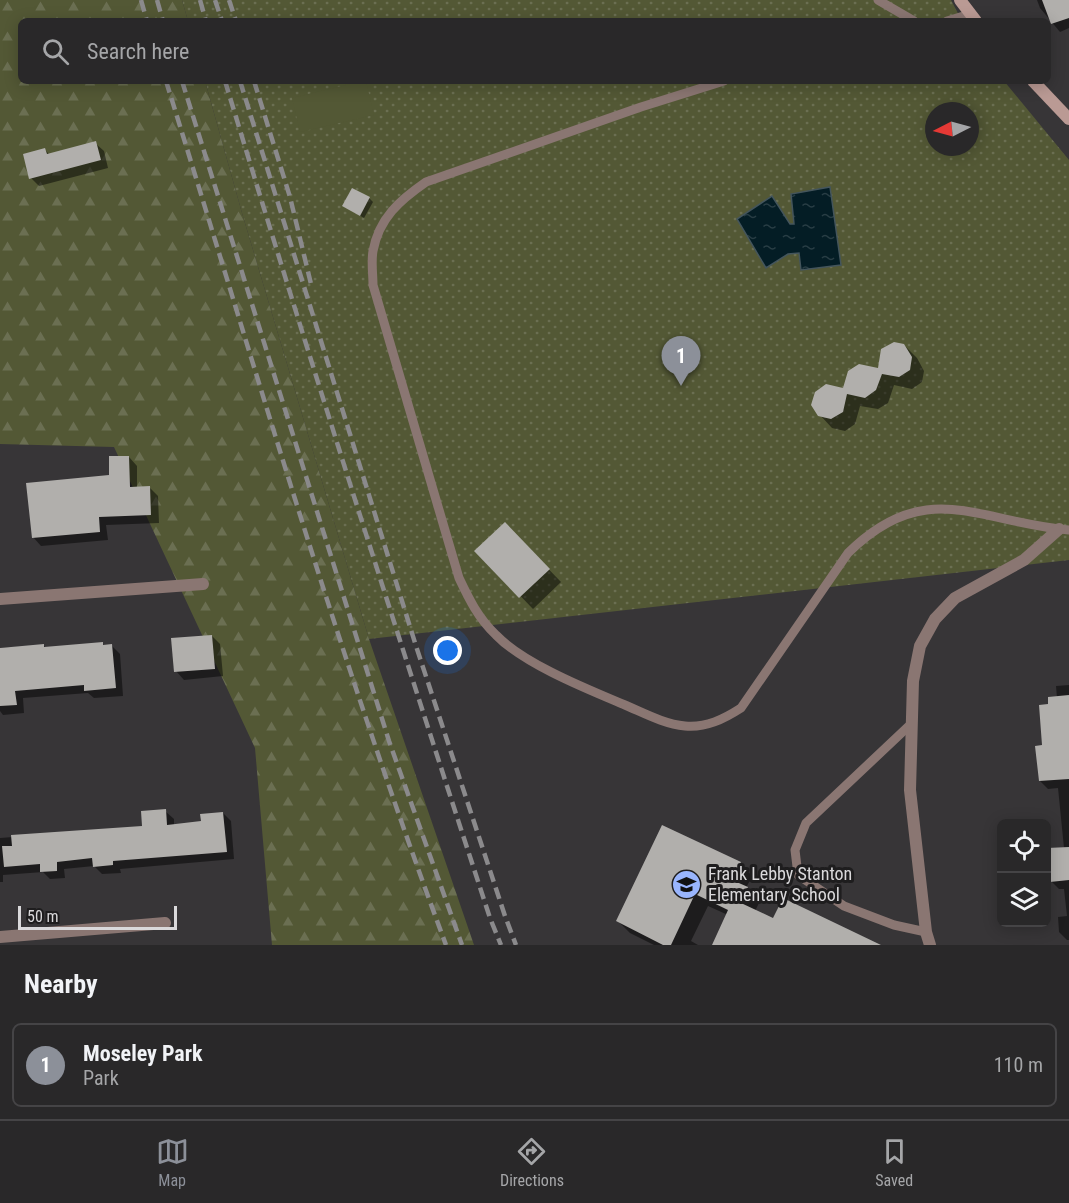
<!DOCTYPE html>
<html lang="en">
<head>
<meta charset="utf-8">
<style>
  :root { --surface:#292829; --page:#353435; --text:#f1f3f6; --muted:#a5a6a8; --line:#454446; --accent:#8c9099 }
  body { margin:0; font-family:"Roboto Condensed",sans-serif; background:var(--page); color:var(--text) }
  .controls { position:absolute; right:18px; bottom:18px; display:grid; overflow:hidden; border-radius:9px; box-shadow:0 3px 15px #0003 }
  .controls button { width:54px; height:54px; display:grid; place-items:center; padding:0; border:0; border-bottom:2px solid var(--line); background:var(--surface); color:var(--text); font:30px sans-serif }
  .compass { position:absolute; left:925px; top:102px; width:54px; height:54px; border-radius:50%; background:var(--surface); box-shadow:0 3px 15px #0003; rotate:264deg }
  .scale { position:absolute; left:18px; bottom:15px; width:159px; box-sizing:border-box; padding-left:6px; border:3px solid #dad9db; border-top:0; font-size:16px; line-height:21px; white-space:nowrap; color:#dad9db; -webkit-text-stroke:4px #1e1d1e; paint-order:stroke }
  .you { position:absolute; left:448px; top:651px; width:21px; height:21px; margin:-15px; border:4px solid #fff; border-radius:50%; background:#1a73e8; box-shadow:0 0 0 9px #1a73e833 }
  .badge { display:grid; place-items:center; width:39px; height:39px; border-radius:50%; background:var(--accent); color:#fff; font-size:20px; font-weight:700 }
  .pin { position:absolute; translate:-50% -50px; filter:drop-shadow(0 2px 3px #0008) }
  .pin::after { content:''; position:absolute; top:32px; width:21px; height:18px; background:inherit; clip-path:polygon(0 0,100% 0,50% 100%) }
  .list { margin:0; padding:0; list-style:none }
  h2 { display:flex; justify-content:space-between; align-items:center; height:78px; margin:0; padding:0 24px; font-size:26px }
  h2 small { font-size:20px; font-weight:400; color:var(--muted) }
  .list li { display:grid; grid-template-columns:39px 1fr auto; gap:18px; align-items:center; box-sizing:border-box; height:84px; margin:0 12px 12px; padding:0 12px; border:2px solid var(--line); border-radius:9px }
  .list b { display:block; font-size:22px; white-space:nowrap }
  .list p { margin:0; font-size:20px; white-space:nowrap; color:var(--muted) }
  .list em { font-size:20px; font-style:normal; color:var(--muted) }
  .icon { flex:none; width:33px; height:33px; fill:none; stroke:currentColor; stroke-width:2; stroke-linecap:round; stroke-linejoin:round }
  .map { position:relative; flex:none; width:1069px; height:945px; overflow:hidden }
  .search { position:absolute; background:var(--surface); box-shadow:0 3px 15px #0003; left:18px; right:18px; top:18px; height:66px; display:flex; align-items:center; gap:15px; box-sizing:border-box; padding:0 21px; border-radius:9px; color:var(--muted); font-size:22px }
  .sheet { height:174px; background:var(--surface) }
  nav { display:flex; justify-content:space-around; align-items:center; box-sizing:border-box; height:84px; border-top:2px solid var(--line); background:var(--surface); font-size:16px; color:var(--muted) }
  nav a { display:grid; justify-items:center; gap:3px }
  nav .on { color:var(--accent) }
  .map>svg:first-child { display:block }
</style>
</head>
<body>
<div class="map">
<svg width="1069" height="945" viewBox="0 0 1069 945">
  <defs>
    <pattern id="green-dots" width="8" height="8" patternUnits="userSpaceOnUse" patternTransform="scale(1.5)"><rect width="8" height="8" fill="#535835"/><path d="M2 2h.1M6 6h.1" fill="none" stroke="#6b6f52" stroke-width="1.8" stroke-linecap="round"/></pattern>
    <pattern id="forest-firs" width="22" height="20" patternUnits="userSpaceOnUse" patternTransform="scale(1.5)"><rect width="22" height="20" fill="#535835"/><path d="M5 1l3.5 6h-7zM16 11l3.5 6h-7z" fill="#6b6f52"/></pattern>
    <pattern id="water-ripples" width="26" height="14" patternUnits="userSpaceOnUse" patternTransform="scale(1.5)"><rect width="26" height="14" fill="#041d25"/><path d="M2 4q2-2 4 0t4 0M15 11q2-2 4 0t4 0" fill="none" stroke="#283d44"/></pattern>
  </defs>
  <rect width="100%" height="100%" fill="#373537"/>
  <g fill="url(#green-dots)" fill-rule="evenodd">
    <polygon points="182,0 951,0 962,21 188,21"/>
    <path d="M205,81H1004L1069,160V560L369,639L242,213ZM934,111H970V147H934Z"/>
  </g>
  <polygon fill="url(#forest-firs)" points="0,0 182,0 188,21 21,21 21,81 205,81 242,213 369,639 474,945 272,945 255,748 114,447 0,444"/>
  <polygon fill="#535835" points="362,81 366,81 374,115 300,132 292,98"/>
  <polygon fill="url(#water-ripples)" stroke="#44555c" stroke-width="1.5" points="830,187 841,265 801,270 799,253 788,254 766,268 737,219 772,196 790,224 794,224 791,194"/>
  <g fill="#0007">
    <polygon points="1037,0 1069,0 1069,28 1060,32 1040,8"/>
    <polygon points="95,143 104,151 108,168 39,186 31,178 45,150 50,155"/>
    <polygon points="369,198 373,202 364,218 344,206"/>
    <polygon points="904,345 917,358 924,371 922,382 912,389 894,385 888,403 878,409 860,406 855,424 845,431 832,428 820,415 844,390 879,369"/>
    <polygon points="129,457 137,466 137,488 150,488 158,496 159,523 106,525 108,540 41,546 33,537 111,477"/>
    <polygon points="505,524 561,582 533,609 477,551"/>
    <polygon points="212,636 220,644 223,676 184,680 176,671"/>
    <polygon points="102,644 105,646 112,646 120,654 123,696 94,698 88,693 23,698 24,713 3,715 0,711 0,648 43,645 46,648"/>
    <polygon points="1069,685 1069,940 1067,940 1059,932 1058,917 1067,916 1064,889 1059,889 1051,881 1064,848 1058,788 1048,789 1040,781 1050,706 1057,698 1056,686"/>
    <polygon points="165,811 174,819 174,825 202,822 223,813 231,821 234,859 120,869 121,873 102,874 94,866 64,869 65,878 50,879 43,872 3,875 3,882 0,882 0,838 143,827"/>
    <polygon points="740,863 752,876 746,888 760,901 755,911 774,920 877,945 713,945 728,915 708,906 691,941 698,945 654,945 630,933 618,921"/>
  </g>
  <g fill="#b1afac">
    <polygon points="1042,0 1069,0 1069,18 1051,24"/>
    <polygon points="96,141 101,160 29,179 23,154 45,148 47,154"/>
    <polygon points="352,188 370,197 360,216 342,206"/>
    <polygon points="894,342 904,344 912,357 910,370 899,377 882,374 876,390 865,398 847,394 843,412 831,419 818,416 811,405 815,392 826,384 843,388 848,371 859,364 878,368 881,349"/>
    <polygon points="109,456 129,456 130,487 150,486 151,515 99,517 100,532 32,538 26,483 109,475"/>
    <polygon points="505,522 550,569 519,598 474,551"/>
    <polygon points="212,635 215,669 174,672 171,638"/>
    <polygon points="103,642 103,645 112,644 116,688 84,691 84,685 15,691 17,705 0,706 0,648 44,644 44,647"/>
    <polygon points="1069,695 1069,779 1039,781 1035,746 1042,745 1039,705 1048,704 1048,697"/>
    <polygon points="166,809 167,825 201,821 200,814 223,812 227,852 113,861 113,865 93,867 92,858 57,862 57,871 40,872 40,864 4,867 2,846 12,846 11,835 142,826 141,811"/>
    <polygon points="662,825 741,862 732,880 748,887 741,903 773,918 783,898 881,945 712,945 728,910 695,894 671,945 663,945 616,921"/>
    <polygon points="1069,847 1069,880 1050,882 1047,848"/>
  </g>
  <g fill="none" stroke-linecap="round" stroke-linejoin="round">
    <g stroke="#8a7672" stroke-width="9">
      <polyline points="878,0 914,21"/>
      <polyline points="947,21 970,14"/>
      <path d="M724,81L641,107L426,182C400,200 379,218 373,251C371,262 373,274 373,285L459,578C469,599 478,618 496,635C524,664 587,689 625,705C644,713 664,724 685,726C706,728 724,719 741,708L848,553C926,476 978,522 1069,530"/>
      <polyline points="912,723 806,823 795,850 798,875 844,906 894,925 926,932"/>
    </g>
    <g stroke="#8a7672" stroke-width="12">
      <polyline points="0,599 203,584"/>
      <polyline points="0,937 165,923"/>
      <polyline points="930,945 926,932 910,790 913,681 920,646 935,619 955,598 1024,560 1059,529"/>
    </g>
    <g stroke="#ba9a94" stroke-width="12">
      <polyline points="960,0 976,21"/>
      <polyline points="1033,81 1069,119"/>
    </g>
    <g stroke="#8b8a8c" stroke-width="4.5" stroke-dasharray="12 6" stroke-linecap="butt">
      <polyline points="141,0 147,21"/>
      <polyline points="157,0 163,21"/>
      <polyline points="200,0 206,21"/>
      <polyline points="215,0 222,21"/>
      <polyline points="229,0 236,21"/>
      <path d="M166,81C256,370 340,661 446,945"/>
      <polyline points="182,81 389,741 462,945"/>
      <path d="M225,81C310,361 399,640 490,918L501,945"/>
      <polyline points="240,81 416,646 505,916 516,945"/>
      <polyline points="254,81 290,197 311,284"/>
    </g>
  </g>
  <defs>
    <symbol id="school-disc" viewBox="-11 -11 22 22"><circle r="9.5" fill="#99b5fd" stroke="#1e1d1e"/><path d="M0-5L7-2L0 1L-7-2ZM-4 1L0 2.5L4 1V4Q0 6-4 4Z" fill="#111"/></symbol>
  </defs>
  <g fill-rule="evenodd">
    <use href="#school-disc" x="670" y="868" width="33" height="33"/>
  </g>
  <g text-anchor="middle" stroke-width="6" stroke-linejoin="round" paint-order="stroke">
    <g font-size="18" fill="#dad9db" stroke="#1e1d1e" text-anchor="start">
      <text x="708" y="880">Frank Lebby Stanton<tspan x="708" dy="21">Elementary School</tspan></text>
    </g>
  </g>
</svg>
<div class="controls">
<button><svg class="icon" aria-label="locate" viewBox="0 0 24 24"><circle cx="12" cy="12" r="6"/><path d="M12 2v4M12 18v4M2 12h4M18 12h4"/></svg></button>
<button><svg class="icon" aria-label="layers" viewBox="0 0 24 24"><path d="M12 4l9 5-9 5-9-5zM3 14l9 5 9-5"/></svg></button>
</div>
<svg class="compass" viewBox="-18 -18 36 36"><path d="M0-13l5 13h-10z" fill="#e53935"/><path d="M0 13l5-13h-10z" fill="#a5a6a8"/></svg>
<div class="scale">50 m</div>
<div class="you"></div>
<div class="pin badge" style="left:681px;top:386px">1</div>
<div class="search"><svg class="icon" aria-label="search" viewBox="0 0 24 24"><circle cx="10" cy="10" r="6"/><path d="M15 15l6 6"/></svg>Search here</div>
</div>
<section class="sheet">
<h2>Nearby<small></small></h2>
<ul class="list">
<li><span class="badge">1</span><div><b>Moseley Park</b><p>Park</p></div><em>110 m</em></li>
</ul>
</section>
<nav>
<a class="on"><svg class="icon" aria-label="map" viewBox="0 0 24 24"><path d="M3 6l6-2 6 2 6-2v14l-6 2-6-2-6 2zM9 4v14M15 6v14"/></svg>Map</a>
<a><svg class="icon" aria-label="directions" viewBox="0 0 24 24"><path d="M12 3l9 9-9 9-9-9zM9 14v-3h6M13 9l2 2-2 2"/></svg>Directions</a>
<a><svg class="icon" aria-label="saved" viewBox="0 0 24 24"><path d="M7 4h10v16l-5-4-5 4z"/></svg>Saved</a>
</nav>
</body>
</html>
